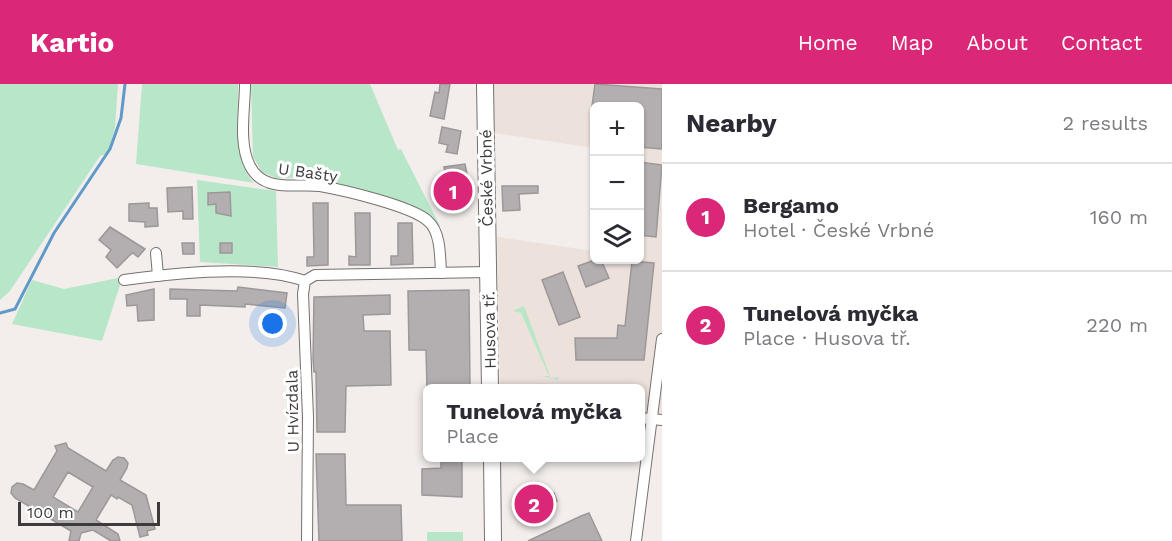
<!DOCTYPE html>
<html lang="en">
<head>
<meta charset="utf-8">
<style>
  :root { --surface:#fff; --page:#f7f7f7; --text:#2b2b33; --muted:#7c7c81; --line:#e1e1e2; --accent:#db2777 }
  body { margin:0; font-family:"Work Sans",sans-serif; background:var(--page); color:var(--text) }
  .controls { position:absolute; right:18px; top:18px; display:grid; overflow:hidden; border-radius:9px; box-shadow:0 2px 4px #0004 }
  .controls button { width:54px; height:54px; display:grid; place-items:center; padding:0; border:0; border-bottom:2px solid var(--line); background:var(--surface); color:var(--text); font:30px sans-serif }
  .scale { position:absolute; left:18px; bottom:15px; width:142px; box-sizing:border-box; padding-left:6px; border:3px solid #3d3b3b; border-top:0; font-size:16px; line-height:21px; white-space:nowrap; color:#3d3b3b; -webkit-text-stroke:4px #fff; paint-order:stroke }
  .you { position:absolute; left:273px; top:240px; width:21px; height:21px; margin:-15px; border:4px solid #fff; border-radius:50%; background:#1a73e8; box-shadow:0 0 0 9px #1a73e833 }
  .badge { display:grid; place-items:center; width:39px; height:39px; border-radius:50%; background:var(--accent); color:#fff; font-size:20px; font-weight:700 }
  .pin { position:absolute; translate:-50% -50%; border:3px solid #fff; box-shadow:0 2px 6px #0006 }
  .popup { position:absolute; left:423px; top:300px; width:222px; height:78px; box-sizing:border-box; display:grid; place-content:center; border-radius:9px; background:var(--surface); filter:drop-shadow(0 2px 4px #0005); font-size:20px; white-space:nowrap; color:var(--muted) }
  .popup b { font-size:22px; color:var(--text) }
  .popup::after { content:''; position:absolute; left:50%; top:100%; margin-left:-12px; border:12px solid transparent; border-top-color:var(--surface) }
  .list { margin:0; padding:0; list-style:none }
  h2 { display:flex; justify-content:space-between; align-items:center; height:78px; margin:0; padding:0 24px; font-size:26px }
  h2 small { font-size:20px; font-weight:400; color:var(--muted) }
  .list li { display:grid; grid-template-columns:39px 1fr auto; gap:18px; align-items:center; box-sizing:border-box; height:108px; padding:0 24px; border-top:2px solid var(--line) }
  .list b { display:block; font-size:22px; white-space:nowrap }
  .list p { margin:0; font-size:20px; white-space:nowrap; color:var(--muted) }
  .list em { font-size:20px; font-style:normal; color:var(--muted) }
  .icon { flex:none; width:33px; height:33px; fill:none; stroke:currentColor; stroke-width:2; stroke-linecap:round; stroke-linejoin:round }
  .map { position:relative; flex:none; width:662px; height:457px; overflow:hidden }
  header { display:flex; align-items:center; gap:36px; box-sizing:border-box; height:84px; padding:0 30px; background:var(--accent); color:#fff }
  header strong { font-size:28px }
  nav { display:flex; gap:33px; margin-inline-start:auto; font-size:21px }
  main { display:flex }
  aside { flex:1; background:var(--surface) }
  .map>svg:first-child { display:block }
</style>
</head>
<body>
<header>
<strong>Kartio</strong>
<nav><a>Home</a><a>Map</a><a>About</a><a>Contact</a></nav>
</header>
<main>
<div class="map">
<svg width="662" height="457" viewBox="0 0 662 457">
  <rect width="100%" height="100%" fill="#f3eeec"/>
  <polygon fill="#ece1db" points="494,0 662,0 662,334 641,331 640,304 500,304 497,153 594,167 594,176 640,176 640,22 594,22 594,64 494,49"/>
  <g fill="#b7e7c8">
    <polygon points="0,0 118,0 115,44 108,69 100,72 10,207 0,216"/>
    <path d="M142,0H238C239,31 231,75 254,99L136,80Z"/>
    <polygon points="251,0 370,0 398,66 401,65 440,142 431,131 418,124 312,94 276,94 262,88 253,73"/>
    <polygon points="197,96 276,107 278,183 200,178"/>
    <polygon points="118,194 120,201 102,257 12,240 32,196 64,205"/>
    <polygon points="524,222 551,295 558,293 558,296 542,292 549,292 521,229 513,227"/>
    <rect x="427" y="448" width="36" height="9"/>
  </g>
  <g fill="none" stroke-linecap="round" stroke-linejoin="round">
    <polyline stroke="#619ac9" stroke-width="3" points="0,229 15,225 54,149 110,65 121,34 125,0"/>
  </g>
  <g fill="#b3afb0" stroke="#9c9899" stroke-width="1.5" fill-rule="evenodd">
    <polygon points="440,0 450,0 444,35 430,32 435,8 439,9"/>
    <polygon points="595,0 662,5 662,65 639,63 639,22 592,22"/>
    <polygon points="442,43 461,47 457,70 446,68 448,61 439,59"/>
    <polygon points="639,78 662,81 656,153 639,151"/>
    <polygon points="465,80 470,107 463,108 464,114 450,116 444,83"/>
    <polygon points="502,102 538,102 538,109 519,110 520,126 503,127"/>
    <polygon points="192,103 193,135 183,135 183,127 168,128 167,104"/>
    <polygon points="230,108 231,132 216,129 216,120 208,121 208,109"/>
    <polygon points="149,119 149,124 157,124 158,142 145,143 145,138 129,137 129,120"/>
    <polygon points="313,119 328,119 328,181 307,182 307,173 314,173"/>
    <polygon points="355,129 370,129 370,181 349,181 349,172 356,173"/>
    <polygon points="398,139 412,139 413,180 391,181 391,172 398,172"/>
    <polygon points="110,143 145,165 138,173 133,169 131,170 117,184 106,173 111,166 99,156"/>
    <polygon points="182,159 194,159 194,170 183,170"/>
    <rect x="220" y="159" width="12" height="10"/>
    <polygon points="595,176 601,176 609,194 586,203 578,182"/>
    <polygon points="632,177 654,179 644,276 576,276 575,254 617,254 618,241 625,242"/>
    <polygon points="563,188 580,233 559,241 542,196"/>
    <polygon points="238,203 287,209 285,224 245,220 245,223 200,221 200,232 187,232 187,215 170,215 170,205 237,207"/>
    <polygon points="154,205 154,236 138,237 137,221 127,222 126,211"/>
    <polygon points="469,206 470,304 427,304 426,266 409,266 408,207"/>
    <polygon points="390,211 390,230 363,231 364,247 390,247 391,301 346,302 345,348 317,348 316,288 314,288 313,275 314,213"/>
    <path d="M66,359L68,364L106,387L113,376L118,373L124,374L128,379L127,384L120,396L146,411L155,445L147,447L148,451L140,453L132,421L118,413L117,415L111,411L96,436L118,450L120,457H111L93,446L81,449L79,457H69L71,447L15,414L11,409L12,403L17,399L23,400L34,406L57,367L55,362ZM68,388L93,403L78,428L53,413Z"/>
    <polygon points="316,370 345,370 346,421 401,421 402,457 319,457"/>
    <polygon points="462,377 462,413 422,411 422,385 441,384 441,378"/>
    <polygon points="554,409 557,417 525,431 517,420 537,411 538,416"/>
    <polygon points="589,429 602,457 528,457 581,432"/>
  </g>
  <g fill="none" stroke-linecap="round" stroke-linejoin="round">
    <defs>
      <g id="street">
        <path d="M245,0C245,25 238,59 250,82C254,90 261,96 270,99C286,104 303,100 320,102C343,106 412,122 428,137C441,148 440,173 441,189"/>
        <polyline points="156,169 158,192"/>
        <path d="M124,196C174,189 258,180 305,197"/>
        <polyline points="640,334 662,336"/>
        <polyline points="307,457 308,333 303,210 305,197 315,191 488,188"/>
        <polyline points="636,457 662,255"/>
      </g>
      <g id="secondary">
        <polyline points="485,0 490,304"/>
        <polyline points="492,374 493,457"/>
      </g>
    </defs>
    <use href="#street" stroke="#75716f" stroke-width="12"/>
    <use href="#secondary" stroke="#75716f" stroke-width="18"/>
    <use href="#street" stroke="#fff" stroke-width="10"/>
    <use href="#secondary" stroke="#fff" stroke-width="16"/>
  </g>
  <g text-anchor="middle" stroke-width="6" stroke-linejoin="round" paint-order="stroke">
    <g font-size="16" fill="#3d3b3b" stroke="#fff">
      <text transform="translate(308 88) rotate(8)" y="6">U Bašty</text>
      <text transform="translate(486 94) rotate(-91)" y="6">České Vrbné</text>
      <text transform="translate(489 246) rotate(-91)" y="6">Husova tř.</text>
      <text transform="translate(292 327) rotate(-91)" y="6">U Hvízdala</text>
    </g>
  </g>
</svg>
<div class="controls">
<button>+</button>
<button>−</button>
<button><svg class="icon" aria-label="layers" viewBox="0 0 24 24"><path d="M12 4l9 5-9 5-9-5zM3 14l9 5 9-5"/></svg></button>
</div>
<div class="scale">100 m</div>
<div class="you"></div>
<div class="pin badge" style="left:453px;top:107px">1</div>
<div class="pin badge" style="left:534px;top:420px">2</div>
<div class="popup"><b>Tunelová myčka</b>Place</div>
</div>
<aside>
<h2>Nearby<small>2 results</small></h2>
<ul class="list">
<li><span class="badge">1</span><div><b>Bergamo</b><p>Hotel · České Vrbné</p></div><em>160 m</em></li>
<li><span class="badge">2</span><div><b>Tunelová myčka</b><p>Place · Husova tř.</p></div><em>220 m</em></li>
</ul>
</aside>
</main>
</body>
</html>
